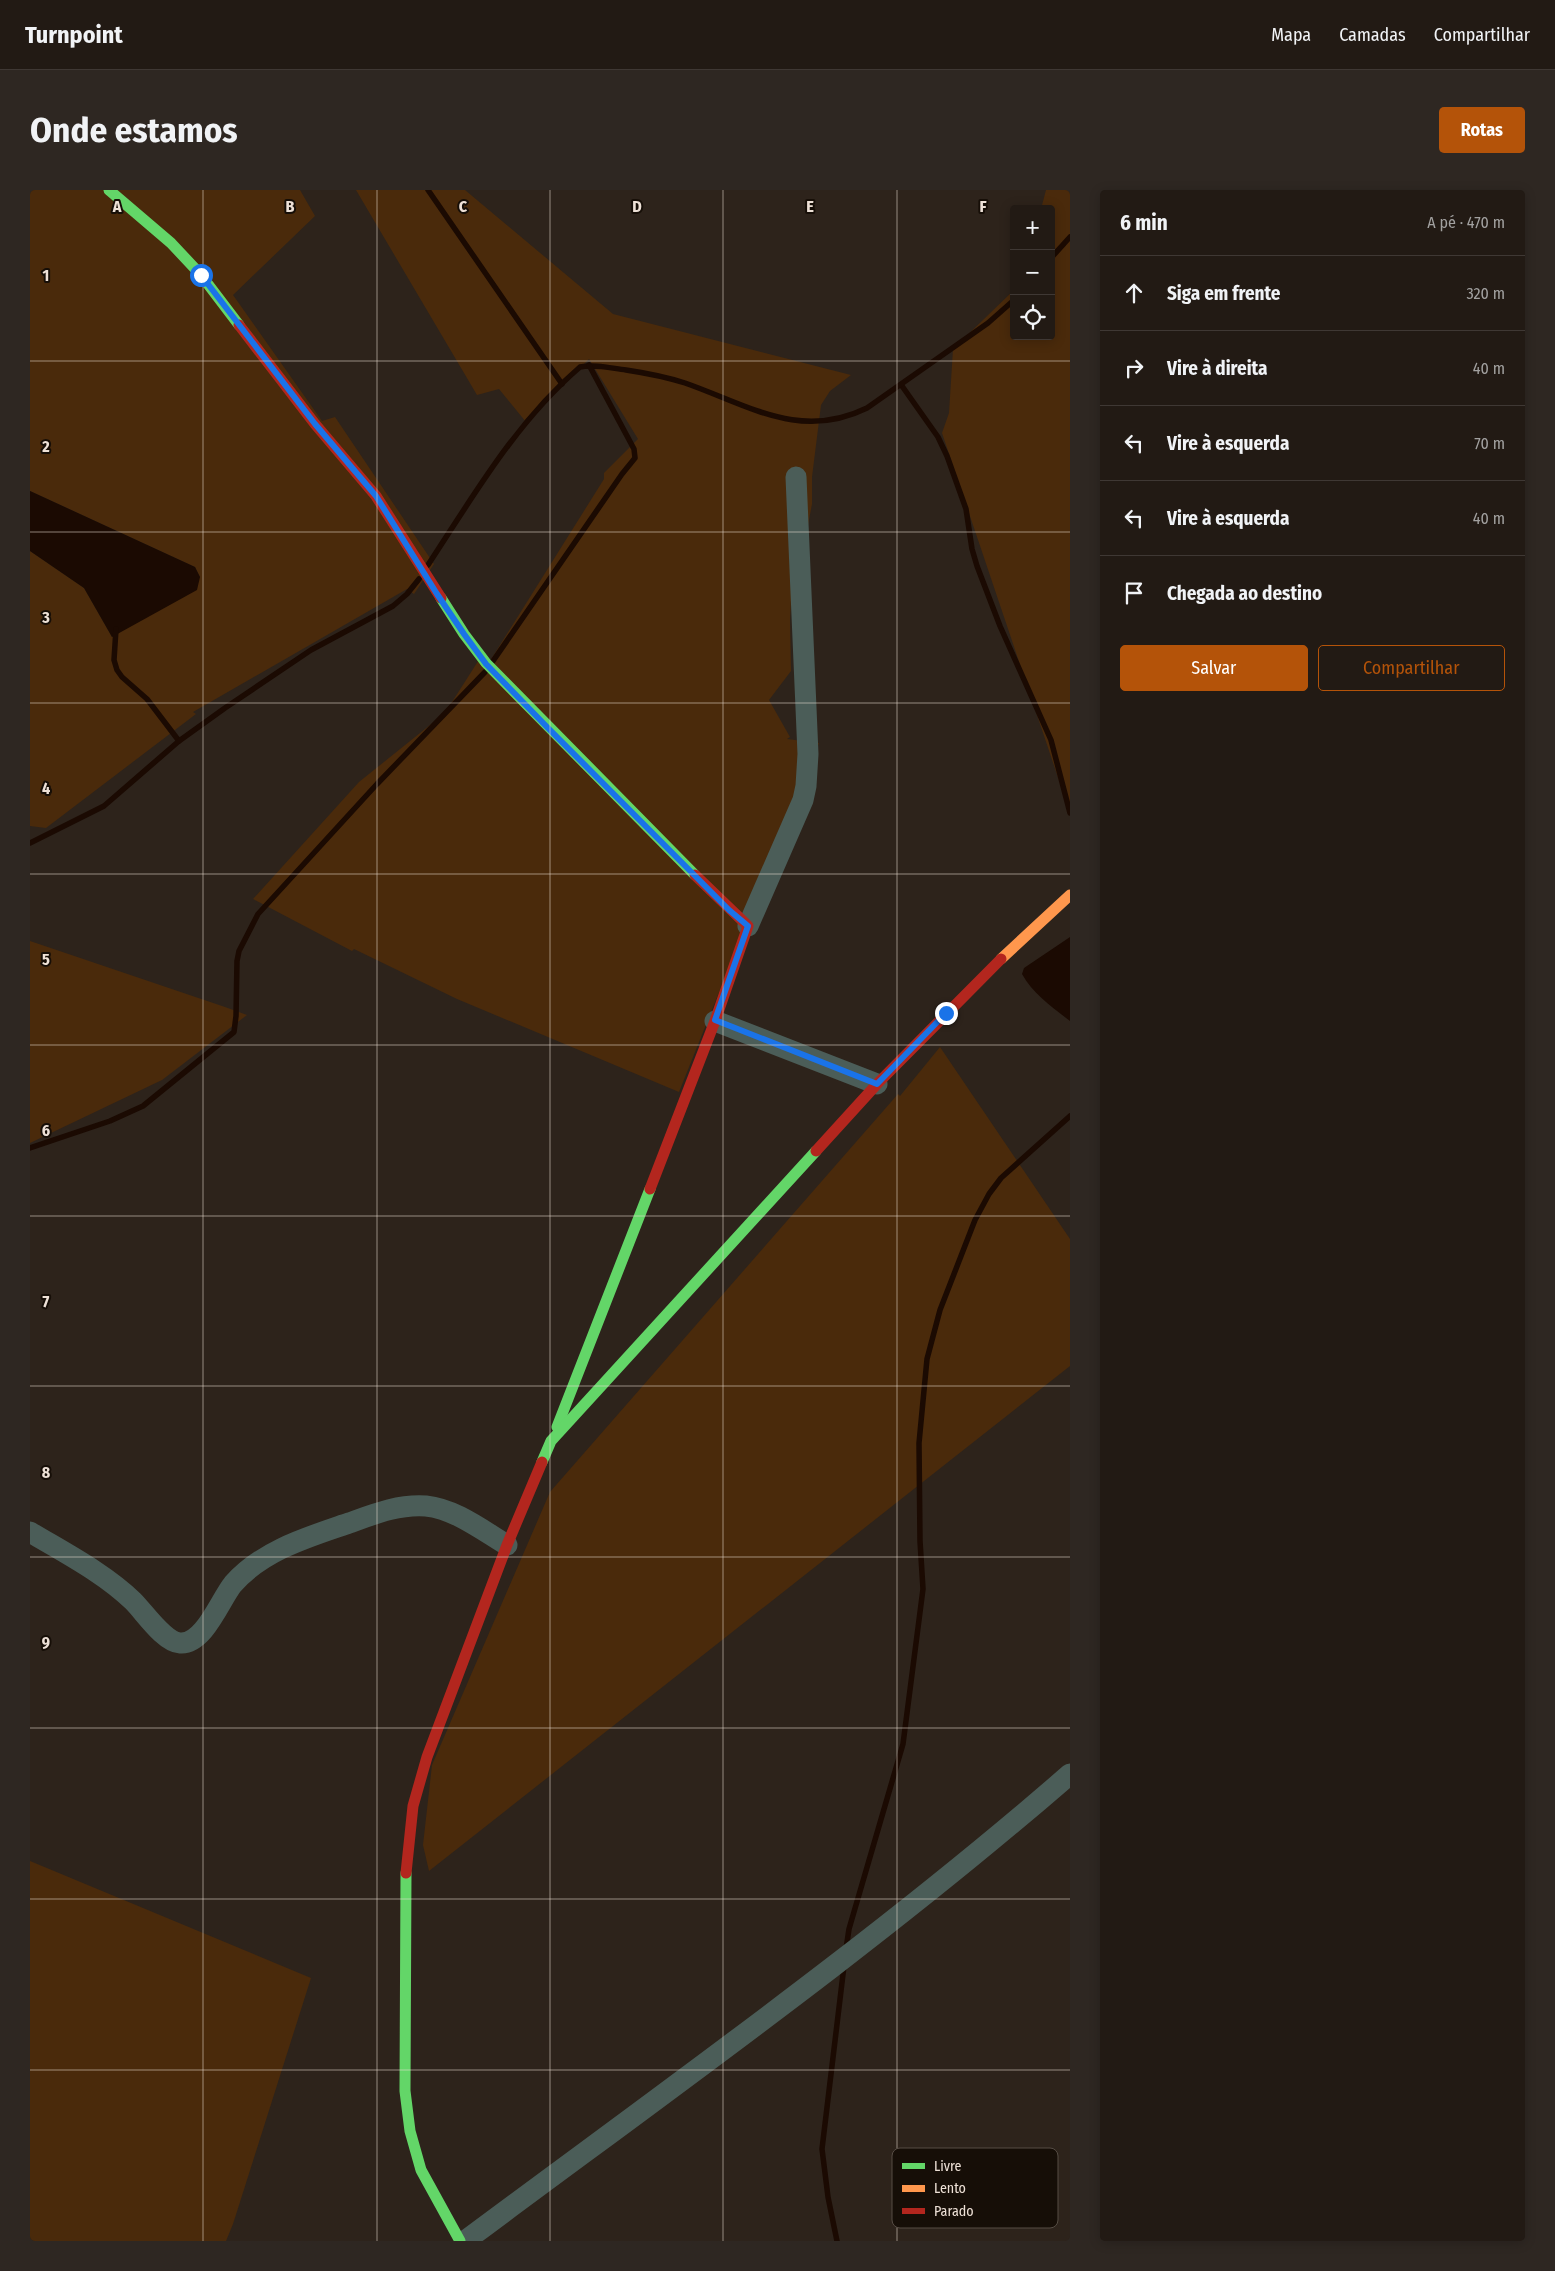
<!DOCTYPE html>
<html lang="pt">
<head>
<meta charset="utf-8">
<style>
  :root { --surface:#221a14; --page:#2e2722; --text:#f1f3f6; --muted:#a2a1a0; --line:#3f3834; --accent:#b45309 }
  body { margin:0; font-family:"Fira Sans Condensed",sans-serif; background:var(--page); color:var(--text) }
  .controls { position:absolute; right:15px; top:15px; display:grid; overflow:hidden; border-radius:5px; box-shadow:0 2px 12px #0003 }
  .controls button { width:45px; height:45px; display:grid; place-items:center; padding:0; border:0; border-bottom:1px solid var(--line); background:var(--surface); color:var(--text); font:25px sans-serif }
  .stop { position:absolute; width:15px; height:15px; margin:-11px; border:4px solid #1a73e8; border-radius:50%; background:#fff }
  .stop.end { background:#1a73e8; border-color:#fff; box-shadow:0 1px 5px #0008 }
  .list { margin:0; padding:0; list-style:none }
  h2 { display:flex; justify-content:space-between; align-items:center; height:65px; margin:0; padding:0 20px; font-size:21px }
  h2 small { font-size:16px; font-weight:400; color:var(--muted) }
  .list li { display:grid; grid-template-columns:32px 1fr auto; gap:15px; align-items:center; box-sizing:border-box; height:75px; padding:0 20px; border-top:1px solid var(--line) }
  .list b { display:block; font-size:19px; white-space:nowrap }
  .list em { font-size:16px; font-style:normal; color:var(--muted) }
  .actions { display:flex; gap:10px; padding:15px 20px }
  .actions a { flex:1; padding:11px 0; border:1px solid var(--accent); border-radius:5px; text-align:center; font-size:18px; color:var(--accent) }
  .actions .main { background:var(--accent); color:#fff }
  .icon { flex:none; width:28px; height:28px; fill:none; stroke:currentColor; stroke-width:2; stroke-linecap:round; stroke-linejoin:round }
  .map { position:relative; flex:none; width:1040px; height:2051px; overflow:hidden; border-radius:5px }
  header { display:flex; align-items:center; gap:30px; box-sizing:border-box; height:70px; padding:0 25px; background:var(--surface); border-bottom:1px solid var(--line) }
  header strong { font-size:24px }
  nav { display:flex; gap:28px; margin-inline-start:auto; font-size:18px }
  .intro { display:flex; align-items:center; justify-content:space-between; box-sizing:border-box; height:120px; padding:0 30px }
  h1 { margin:0; font-size:35px }
  .button { padding:12px 22px; border-radius:5px; background:var(--accent); color:#fff; font-size:18px; font-weight:700 }
  main { display:flex; gap:30px; padding:0 30px }
  aside { flex:1; background:var(--surface); border-radius:5px; box-shadow:0 2px 12px #0003 }
  .map>svg:first-child { display:block }
</style>
</head>
<body>
<header>
<strong>Turnpoint</strong>
<nav><a>Mapa</a><a>Camadas</a><a>Compartilhar</a></nav>
</header>
<div class="intro"><h1>Onde estamos</h1><a class="button">Rotas</a></div>
<main>
<div class="map">
<svg width="1040" height="2051" viewBox="0 0 1040 2051">
  <rect width="100%" height="100%" fill="#2d231b"/>
  <g fill="#4a2a0b">
    <polygon points="0,0 270,0 285,26 203,105 292,231 305,227 404,374 384,404 377,399 163,522 166,524 16,638 0,636 0,361 54,398 82,447 170,387 165,377 0,301"/>
    <polygon points="326,0 435,0 583,124 821,185 800,201 791,215 782,287 782,314 778,335 762,391 760,430 761,481 739,510 760,547 757,549 789,553 649,902 427,809 324,759 322,761 223,709 329,592 415,523 452,465 460,471 574,289 574,283 608,249 559,169 496,232 469,199 447,205"/>
    <polygon points="1016,0 1040,0 1040,623 912,243 919,223 923,159 984,100 984,146 1021,146 1021,19 1011,19"/>
    <polygon points="0,751 195,817 217,825 132,890 0,953"/>
    <polygon points="910,857 1040,1049 1040,1176 399,1681 393,1655 402,1575 520,1302 868,904 870,906"/>
    <polygon points="0,1671 281,1788 203,2034 196,2051 0,2051"/>
  </g>
  <g fill="#1b0a02">
    <polygon points="0,301 165,377 170,387 167,400 82,447 54,398 0,361"/>
    <path d="M1040,747V831C1023,818 1003,804 992,784L994,778Z"/>
  </g>
  <g fill="none" stroke-linecap="round" stroke-linejoin="round">
    <g stroke="#1b0a02" stroke-width="5.5">
      <polyline points="398,0 532,194"/>
      <polyline points="1021,68 1040,47"/>
      <polyline points="872,196 908,247 917,266 936,319 942,359 947,376 970,436 1021,550 1040,623"/>
      <path d="M398,375C444,305 486,232 550,177C565,174 580,178 596,180C616,183 636,187 655,193C718,215 770,251 837,218L958,133L984,110"/>
      <polyline points="86,439 84,470 87,480 92,487 117,509 149,551"/>
      <polyline points="463,471 592,284 605,268 604,259 559,175"/>
      <polyline points="0,653 74,616 149,551 195,518 281,460 363,416 377,404 389,389"/>
      <polyline points="0,958 80,931 113,916 204,842 206,826 207,771 209,761 228,724 347,594 455,482"/>
      <polyline points="816,1759 819,1739 873,1554 893,1399 890,1351 889,1253 897,1169 910,1120 945,1030 959,1004 971,988 1040,926"/>
      <polyline points="807,2051 798,2007 792,1959 814,1776"/>
    </g>
    <g stroke="#4b5d58" stroke-width="21">
      <polyline points="718,736 773,610 776,596 778,564 766,287"/>
      <polyline points="685,831 847,894"/>
      <path d="M0,1342C35,1363 74,1383 103,1411C115,1423 134,1452 150,1453C174,1455 190,1410 203,1394C233,1360 278,1347 319,1333C344,1324 369,1314 396,1316C425,1319 452,1340 477,1355"/>
      <path d="M435,2051C639,1899 848,1751 1040,1584"/>
    </g>
    <g stroke="#63d668" stroke-width="11">
      <polyline points="79,0 141,53 171,85 209,135"/>
      <polyline points="411,408 434,444 456,473 665,685"/>
      <polyline points="527,1237 620,999"/>
      <polyline points="512,1272 521,1251 786,961"/>
      <polyline points="376,1683 375,1901 380,1941 391,1980 430,2051"/>
    </g>
    <polyline stroke="#ff974d" stroke-width="11" points="971,769 1040,705"/>
    <g stroke="#b3261e" stroke-width="11">
      <polyline points="209,135 285,234 346,306 411,408"/>
      <polyline points="786,961 847,894 971,769"/>
      <polyline points="620,999 685,831 718,736 665,685"/>
      <polyline points="376,1683 383,1616 397,1567 477,1355 512,1272"/>
    </g>
  </g>
  <g fill="none" stroke-linecap="round" stroke-linejoin="round">
    <polyline stroke="#1a73e8" stroke-width="6" points="171,85 285,234 346,306 407,404 434,444 456,474 517,537 699,720 718,736 685,830 847,894 916,823"/>
  </g>
  <path fill="none" stroke="#eee1d7" stroke-width="1" stroke-opacity="0.55" d="M173,0V2051M347,0V2051M520,0V2051M693,0V2051M867,0V2051M0,171H1040M0,342H1040M0,513H1040M0,684H1040M0,855H1040M0,1026H1040M0,1196H1040M0,1367H1040M0,1538H1040M0,1709H1040M0,1880H1040"/>
  <rect x="862" y="1958" width="166" height="80" rx="8" fill="#160e07" stroke="#574d45" stroke-width="1"/>
  <rect x="872" y="1973" width="23" height="6" fill="#63d668"/>
  <rect x="872" y="1995" width="23" height="7" fill="#ff974d"/>
  <rect x="872" y="2018" width="23" height="6" fill="#b3261e"/>
  <g font-size="14" fill="#eee1d7">
    <text x="904" y="1981">Livre</text>
    <text x="904" y="2003">Lento</text>
    <text x="904" y="2026">Parado</text>
  </g>
  <g font-size="16" text-anchor="middle" font-weight="bold" fill="#eee1d7" stroke="#160e07" stroke-width="4" stroke-linejoin="round" paint-order="stroke">
    <text x="87" y="22">A</text>
    <text x="260" y="22">B</text>
    <text x="433" y="22">C</text>
    <text x="607" y="22">D</text>
    <text x="780" y="22">E</text>
    <text x="953" y="22">F</text>
    <text x="16" y="91">1</text>
    <text x="16" y="262">2</text>
    <text x="16" y="433">3</text>
    <text x="16" y="604">4</text>
    <text x="16" y="775">5</text>
    <text x="16" y="946">6</text>
    <text x="16" y="1117">7</text>
    <text x="16" y="1288">8</text>
    <text x="16" y="1458">9</text>
  </g>
</svg>
<div class="controls">
<button>+</button>
<button>−</button>
<button><svg class="icon" aria-label="locate" viewBox="0 0 24 24"><circle cx="12" cy="12" r="6"/><path d="M12 2v4M12 18v4M2 12h4M18 12h4"/></svg></button>
</div>
<div class="stop" style="left:171px;top:85px"></div>
<div class="stop end" style="left:916px;top:823px"></div>
</div>
<aside>
<h2>6 min<small>A pé · 470 m</small></h2>
<ul class="list">
<li><svg class="icon" aria-label="ahead" viewBox="0 0 24 24"><path d="M12 20V5M6 11l6-6 6 6"/></svg><div><b>Siga em frente</b></div><em>320 m</em></li>
<li><svg class="icon" aria-label="right" viewBox="0 0 24 24"><path d="M7 20v-9h11M14 6l5 5-5 5"/></svg><div><b>Vire à direita</b></div><em>40 m</em></li>
<li><svg class="icon" aria-label="left" viewBox="0 0 24 24"><path d="M17 20v-9H6M10 6l-5 5 5 5"/></svg><div><b>Vire à esquerda</b></div><em>70 m</em></li>
<li><svg class="icon" aria-label="left" viewBox="0 0 24 24"><path d="M17 20v-9H6M10 6l-5 5 5 5"/></svg><div><b>Vire à esquerda</b></div><em>40 m</em></li>
<li><svg class="icon" aria-label="arrive" viewBox="0 0 24 24"><path d="M6 21V4h12l-3 4 3 4H6"/></svg><div><b>Chegada ao destino</b></div></li>
</ul>
<div class="actions"><a class="main">Salvar</a><a>Compartilhar</a></div>
</aside>
</main>
</body>
</html>
